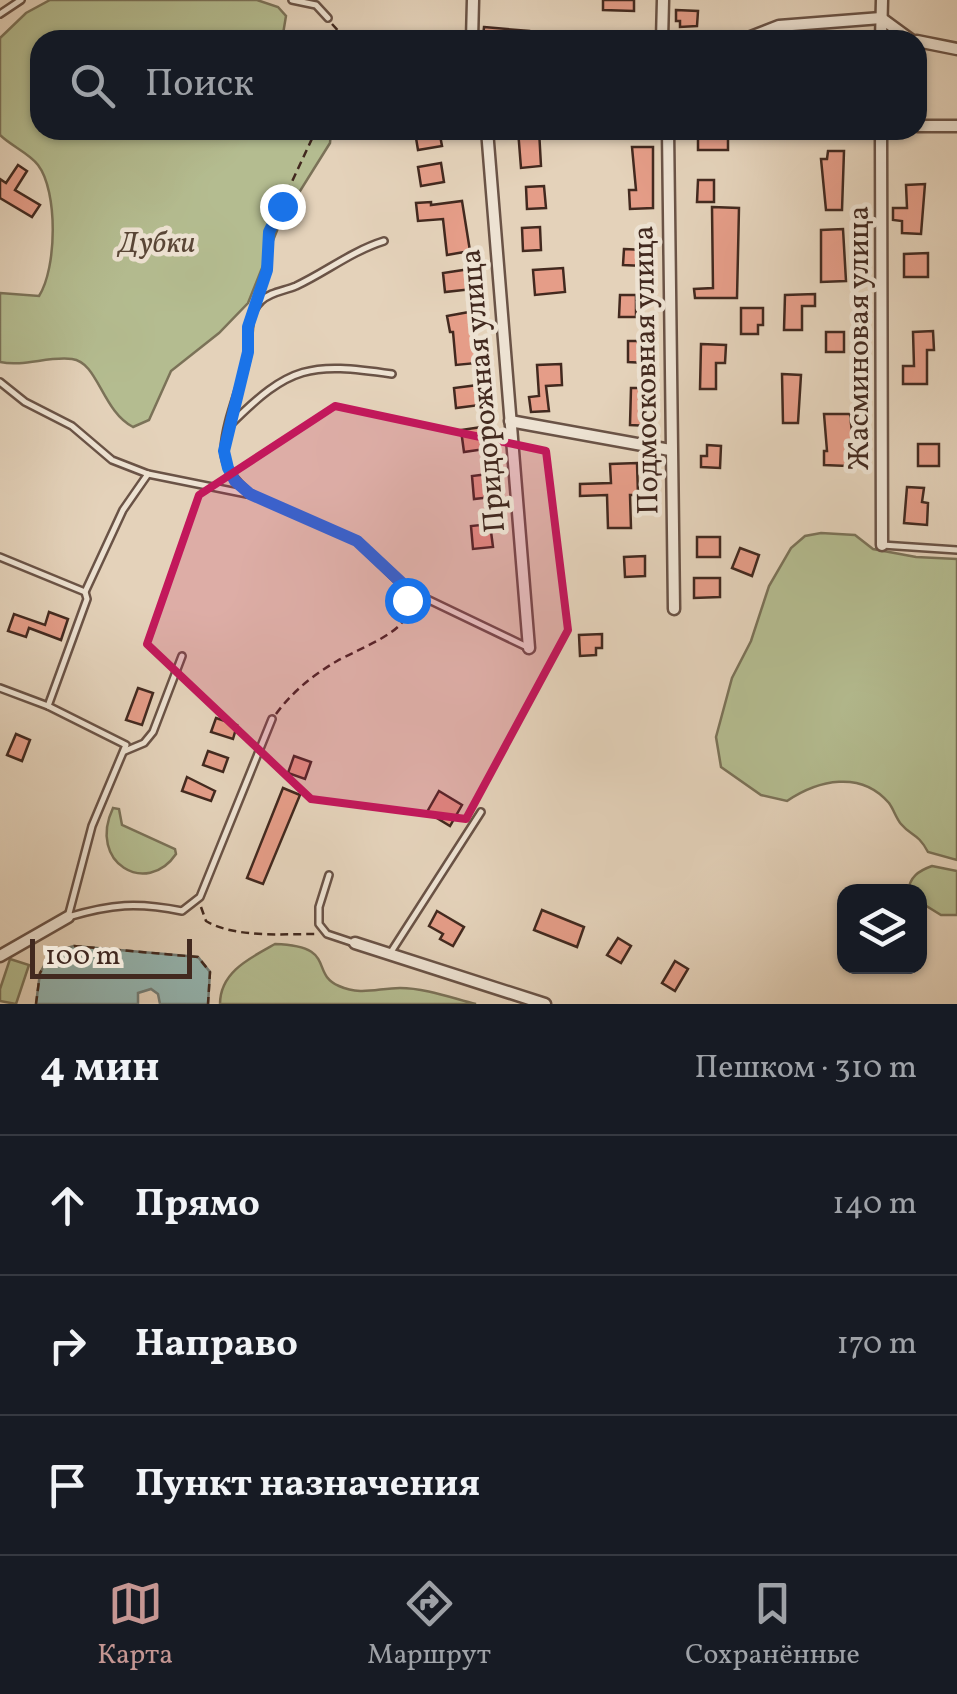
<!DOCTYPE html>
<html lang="ru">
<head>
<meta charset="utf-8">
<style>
  :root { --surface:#171b24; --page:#242831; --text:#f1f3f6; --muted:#9ea1a6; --line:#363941; --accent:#c59692 }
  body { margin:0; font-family:Vollkorn,serif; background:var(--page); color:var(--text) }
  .controls { position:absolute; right:30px; bottom:30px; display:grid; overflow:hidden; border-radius:20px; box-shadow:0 2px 8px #0004 }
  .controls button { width:90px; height:90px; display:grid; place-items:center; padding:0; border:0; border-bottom:2px solid var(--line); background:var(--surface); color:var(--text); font:50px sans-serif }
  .scale { position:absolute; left:30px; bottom:25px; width:162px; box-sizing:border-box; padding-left:10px; border:5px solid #42291f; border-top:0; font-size:28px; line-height:35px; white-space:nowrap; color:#42291f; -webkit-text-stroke:8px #ede2d2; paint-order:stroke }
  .stop { position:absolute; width:30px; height:30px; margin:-22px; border:8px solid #1a73e8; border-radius:50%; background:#fff }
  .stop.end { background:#1a73e8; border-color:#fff; box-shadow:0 2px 10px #0008 }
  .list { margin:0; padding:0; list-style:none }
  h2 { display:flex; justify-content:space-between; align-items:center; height:130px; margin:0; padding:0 40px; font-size:42px }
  h2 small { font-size:32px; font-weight:400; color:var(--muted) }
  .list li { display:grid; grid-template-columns:65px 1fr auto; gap:30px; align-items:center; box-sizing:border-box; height:140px; padding:0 40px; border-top:2px solid var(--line) }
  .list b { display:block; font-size:38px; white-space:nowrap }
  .list em { font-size:32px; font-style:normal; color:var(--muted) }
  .icon { flex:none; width:55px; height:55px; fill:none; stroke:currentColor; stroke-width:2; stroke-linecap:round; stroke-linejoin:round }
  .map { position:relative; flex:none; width:957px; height:1004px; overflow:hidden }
  .search { position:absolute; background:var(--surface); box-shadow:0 2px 8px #0004; left:30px; right:30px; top:30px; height:110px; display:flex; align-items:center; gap:25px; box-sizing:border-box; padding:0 35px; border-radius:30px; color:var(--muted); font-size:38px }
  .sheet { height:550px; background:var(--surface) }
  nav { display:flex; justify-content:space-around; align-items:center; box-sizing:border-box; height:140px; border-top:2px solid var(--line); background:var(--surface); font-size:28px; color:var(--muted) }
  nav a { display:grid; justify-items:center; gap:5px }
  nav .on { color:var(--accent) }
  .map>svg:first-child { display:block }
</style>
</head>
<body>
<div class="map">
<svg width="957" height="1004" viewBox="0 0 957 1004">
  <rect width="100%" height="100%" fill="#e4d2ba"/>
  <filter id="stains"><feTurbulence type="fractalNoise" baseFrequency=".002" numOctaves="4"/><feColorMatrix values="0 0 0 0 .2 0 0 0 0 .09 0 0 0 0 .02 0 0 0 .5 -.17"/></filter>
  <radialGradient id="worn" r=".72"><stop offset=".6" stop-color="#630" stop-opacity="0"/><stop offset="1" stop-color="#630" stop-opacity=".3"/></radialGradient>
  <g fill="#b4bc90" stroke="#7b7258" stroke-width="2.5">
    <path d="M50,0H257L278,7L286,16L282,40H40V130H331L330,143L280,223L248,303L219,333L171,371L149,420L133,427C102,411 98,362 72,359C48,356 24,367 0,362V293L39,296C57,268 58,191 38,165C29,153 11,146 0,135V38L26,13Z"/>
    <path d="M821,533L855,535L873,549L916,557L957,559V860L928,852C918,833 911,836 901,824C896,818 894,810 889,803C861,770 818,780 787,801L761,795L721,767L716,737L732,678L751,641L769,586L791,548L805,536Z"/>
    <path d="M113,808L119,809L122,825L175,849L176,854C147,897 87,863 113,808Z"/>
    <path d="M932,866L957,871V915H941L920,902V892L908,891C910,877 918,871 932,866Z"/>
    <path d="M275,944C338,946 309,973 339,986C361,996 378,988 400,988C425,988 452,998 476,1004H220C220,972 250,958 275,944Z"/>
    <polygon points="10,959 29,965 16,1004 0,1001 0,989"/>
  </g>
  <polygon fill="#95b7b3" stroke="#747e78" stroke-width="2.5" points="74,946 198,957 210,972 208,1004 160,1004 158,994 151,989 138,993 138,1004 36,1004 40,973 52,952"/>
  <g fill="#e59d88" stroke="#42291f" stroke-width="2.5">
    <polygon points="603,0 634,0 634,11 603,10"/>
    <polygon points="676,10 698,11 697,26 680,27 680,21 676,21"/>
    <polygon points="484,27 529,31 528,40 483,38"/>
    <polygon points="439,130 442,146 418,150 415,132"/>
    <polygon points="518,130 539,130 541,166 521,168"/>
    <polygon points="698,130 723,130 723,138 728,138 728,150 698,150"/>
    <polygon points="632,147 653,147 653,208 630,209 629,190 636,190"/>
    <polygon points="828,151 844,151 842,210 826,210 821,159 827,159"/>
    <polygon points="441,163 444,182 421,186 418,167"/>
    <polygon points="18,165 27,171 15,190 40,205 32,217 0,198 0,179 6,183"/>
    <polygon points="698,180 714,180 714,202 697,202"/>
    <polygon points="925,184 921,234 902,233 902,221 893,220 893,208 907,208 906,185"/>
    <polygon points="544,186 546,208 527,209 526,187"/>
    <polygon points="462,201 470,251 447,255 443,219 418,221 416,203 431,202 431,205"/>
    <polygon points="712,207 739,208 737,298 695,298 694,289 713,288"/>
    <polygon points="540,227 541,250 523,251 522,228"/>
    <polygon points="843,229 846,281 821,282 821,230"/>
    <polygon points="624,249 645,250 644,266 623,265"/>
    <polygon points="928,253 928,277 904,277 904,254"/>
    <polygon points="563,268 565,292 535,295 533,270"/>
    <polygon points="470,269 473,289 445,292 443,273"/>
    <polygon points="815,294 815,306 802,306 802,330 784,330 785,295"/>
    <polygon points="620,295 636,295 636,317 619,317"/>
    <polygon points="741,308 763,308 763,325 758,325 758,334 741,334"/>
    <polygon points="469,312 477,363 456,365 453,332 450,332 447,316"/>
    <polygon points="933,331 934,350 927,350 927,384 903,384 903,366 914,366 913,332"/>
    <rect x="826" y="332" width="18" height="20"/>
    <polygon points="628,341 646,341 646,363 628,362"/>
    <polygon points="701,344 726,345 725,363 716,363 716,389 700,389"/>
    <polygon points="561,364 562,385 546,386 549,411 531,412 529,397 539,396 537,365"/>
    <polygon points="782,374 801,375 798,423 783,423"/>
    <polygon points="478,385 480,405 456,408 454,388"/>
    <polygon points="631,388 649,388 650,426 630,425"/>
    <polygon points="824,414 850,414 854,451 847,452 847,466 824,465 824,451 827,451"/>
    <polygon points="482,427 485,449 464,452 461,430"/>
    <rect x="918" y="444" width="21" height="22"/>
    <polygon points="707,445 721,446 720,468 701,467 701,456 707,456"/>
    <polygon points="637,463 638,495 630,495 631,528 608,528 607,495 580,496 580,484 611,483 610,464"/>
    <polygon points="489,474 492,497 474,499 472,476"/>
    <polygon points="907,487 924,488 922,502 928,503 927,525 904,523"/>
    <polygon points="490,524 493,547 473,549 471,526"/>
    <rect x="697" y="537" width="23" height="20"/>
    <polygon points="740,548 759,555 752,576 732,568"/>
    <polygon points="645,556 645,576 625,577 624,557"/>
    <polygon points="694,578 720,578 720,597 694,598"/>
    <polygon points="49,612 68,619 61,640 29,628 26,637 8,631 14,614 45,625"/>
    <polygon points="602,634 602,648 596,648 596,655 580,656 579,635"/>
    <polygon points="138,688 153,693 142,725 126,720"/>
    <polygon points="216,718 237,725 233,739 211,732"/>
    <polygon points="16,734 30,740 22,761 7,755"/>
    <polygon points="208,751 228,758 223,772 203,765"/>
    <polygon points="294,756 311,762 305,779 288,773"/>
    <polygon points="187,777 215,791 211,801 182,791"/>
    <polygon points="283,788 300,795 263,884 247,878"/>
    <polygon points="439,791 462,805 450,826 427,812"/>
    <polygon points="542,910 584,927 577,947 534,930"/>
    <polygon points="437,911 464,927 453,946 440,939 443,934 429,926"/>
    <polygon points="618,938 631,946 621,963 607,955"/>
    <polygon points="675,961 688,969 675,991 662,983"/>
  </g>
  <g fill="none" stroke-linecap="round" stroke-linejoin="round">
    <defs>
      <g id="service">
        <polyline points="292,0 316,5 328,18"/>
        <polyline points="0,14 21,0"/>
        <path d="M384,241C352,251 326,272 296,286C284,291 270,292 261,301C246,315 250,334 248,352C243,385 226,416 224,449C223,468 237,482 250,494L357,541L399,582L427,599L527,647"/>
        <polyline points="0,382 25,402 72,426 112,460 148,474 247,494"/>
        <path d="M230,425C290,365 310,362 392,374"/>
        <polyline points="882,545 957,550"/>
        <polyline points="0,557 85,592 87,599 48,706"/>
        <polyline points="85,592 123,510 148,474"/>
        <path d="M0,688L48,706L126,745L92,826L68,917C112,904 137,902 182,911L200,897L272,719"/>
        <polyline points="125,751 144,743 153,732 182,656"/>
        <polyline points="329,875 319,907 319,924 327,934 354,943"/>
        <polyline points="391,952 481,812"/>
      </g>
      <g id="minor">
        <polyline points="472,40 473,0"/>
        <polyline points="662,40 663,0"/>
        <polyline points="743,40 779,26 881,18 911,40"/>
        <polyline points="881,40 882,0"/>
        <polyline points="917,41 957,49"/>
        <polyline points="917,126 957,126"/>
        <polyline points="487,130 529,648"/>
        <polyline points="668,130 674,609"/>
        <polyline points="881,130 882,545"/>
        <polyline points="510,421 670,450"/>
        <polyline points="355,943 545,1004"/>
        <polyline points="0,956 68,917"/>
      </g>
    </defs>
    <use href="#service" stroke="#6a5346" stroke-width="10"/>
    <use href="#minor" stroke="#6a5346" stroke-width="15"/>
    <g stroke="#42291f" stroke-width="2.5" stroke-dasharray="8 5" stroke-linecap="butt">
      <polyline points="332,24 342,35 365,40"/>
      <polyline points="259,291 267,271 269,231 316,130"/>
      <path d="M276,714C292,692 313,675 337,661C354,651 396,636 405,618C408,611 407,602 406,594"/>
      <path d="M201,907L206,921C234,938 284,934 316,934"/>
      <polyline points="36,1004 40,973 52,952 74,946 198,957 210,972 208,1004"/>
    </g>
    <use href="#service" stroke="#ede2d2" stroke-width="5"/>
    <use href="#minor" stroke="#ede2d2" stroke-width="10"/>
  </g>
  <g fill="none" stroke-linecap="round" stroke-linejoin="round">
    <polyline stroke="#1a73e8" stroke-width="12" points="282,206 269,232 267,270 248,327 248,352 224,451 228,468 235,481 250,494 357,541 404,585 407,600"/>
  </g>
  <path fill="#c2185b" fill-opacity="0.2" stroke="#c2185b" stroke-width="8" stroke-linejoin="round" d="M335,406L546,451L568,630L466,819L311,799L147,644L199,495Z"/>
  <g text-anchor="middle" stroke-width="9" stroke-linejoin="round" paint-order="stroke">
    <g font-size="30" font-style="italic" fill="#594636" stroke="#ede2d2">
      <text x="157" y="252">Дубки</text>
    </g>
    <g font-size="30" fill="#42291f" stroke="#ede2d2">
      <text transform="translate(858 338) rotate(-90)" y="10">Жасминовая улица</text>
      <text transform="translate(645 370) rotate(-91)" y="10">Подмосковная улица</text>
      <text transform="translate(482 391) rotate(-95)" y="10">Придорожная улица</text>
    </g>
  </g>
  <rect width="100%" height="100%" filter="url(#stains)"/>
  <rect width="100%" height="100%" fill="url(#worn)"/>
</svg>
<div class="controls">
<button><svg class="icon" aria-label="layers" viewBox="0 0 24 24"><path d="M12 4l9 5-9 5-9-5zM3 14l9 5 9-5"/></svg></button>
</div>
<div class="scale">100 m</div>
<div class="stop" style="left:407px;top:600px"></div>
<div class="stop end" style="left:282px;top:206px"></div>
<div class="search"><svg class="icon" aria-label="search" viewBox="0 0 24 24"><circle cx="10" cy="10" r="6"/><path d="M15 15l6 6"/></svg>Поиск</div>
</div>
<section class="sheet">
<h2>4 мин<small>Пешком · 310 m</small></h2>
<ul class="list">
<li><svg class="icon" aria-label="ahead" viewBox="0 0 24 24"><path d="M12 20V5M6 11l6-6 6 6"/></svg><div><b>Прямо</b></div><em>140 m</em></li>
<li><svg class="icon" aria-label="right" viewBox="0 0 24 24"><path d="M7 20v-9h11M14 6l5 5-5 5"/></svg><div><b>Направо</b></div><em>170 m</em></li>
<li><svg class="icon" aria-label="arrive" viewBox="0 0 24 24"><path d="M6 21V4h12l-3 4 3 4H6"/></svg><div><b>Пункт назначения</b></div></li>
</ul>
</section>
<nav>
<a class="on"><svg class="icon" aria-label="map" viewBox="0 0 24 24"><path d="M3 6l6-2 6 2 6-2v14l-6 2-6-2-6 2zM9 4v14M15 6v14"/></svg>Карта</a>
<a><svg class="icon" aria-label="directions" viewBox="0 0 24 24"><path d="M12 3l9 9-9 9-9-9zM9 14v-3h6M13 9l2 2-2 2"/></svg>Маршрут</a>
<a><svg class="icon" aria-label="saved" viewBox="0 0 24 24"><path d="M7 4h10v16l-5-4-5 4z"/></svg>Сохранённые</a>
</nav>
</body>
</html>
